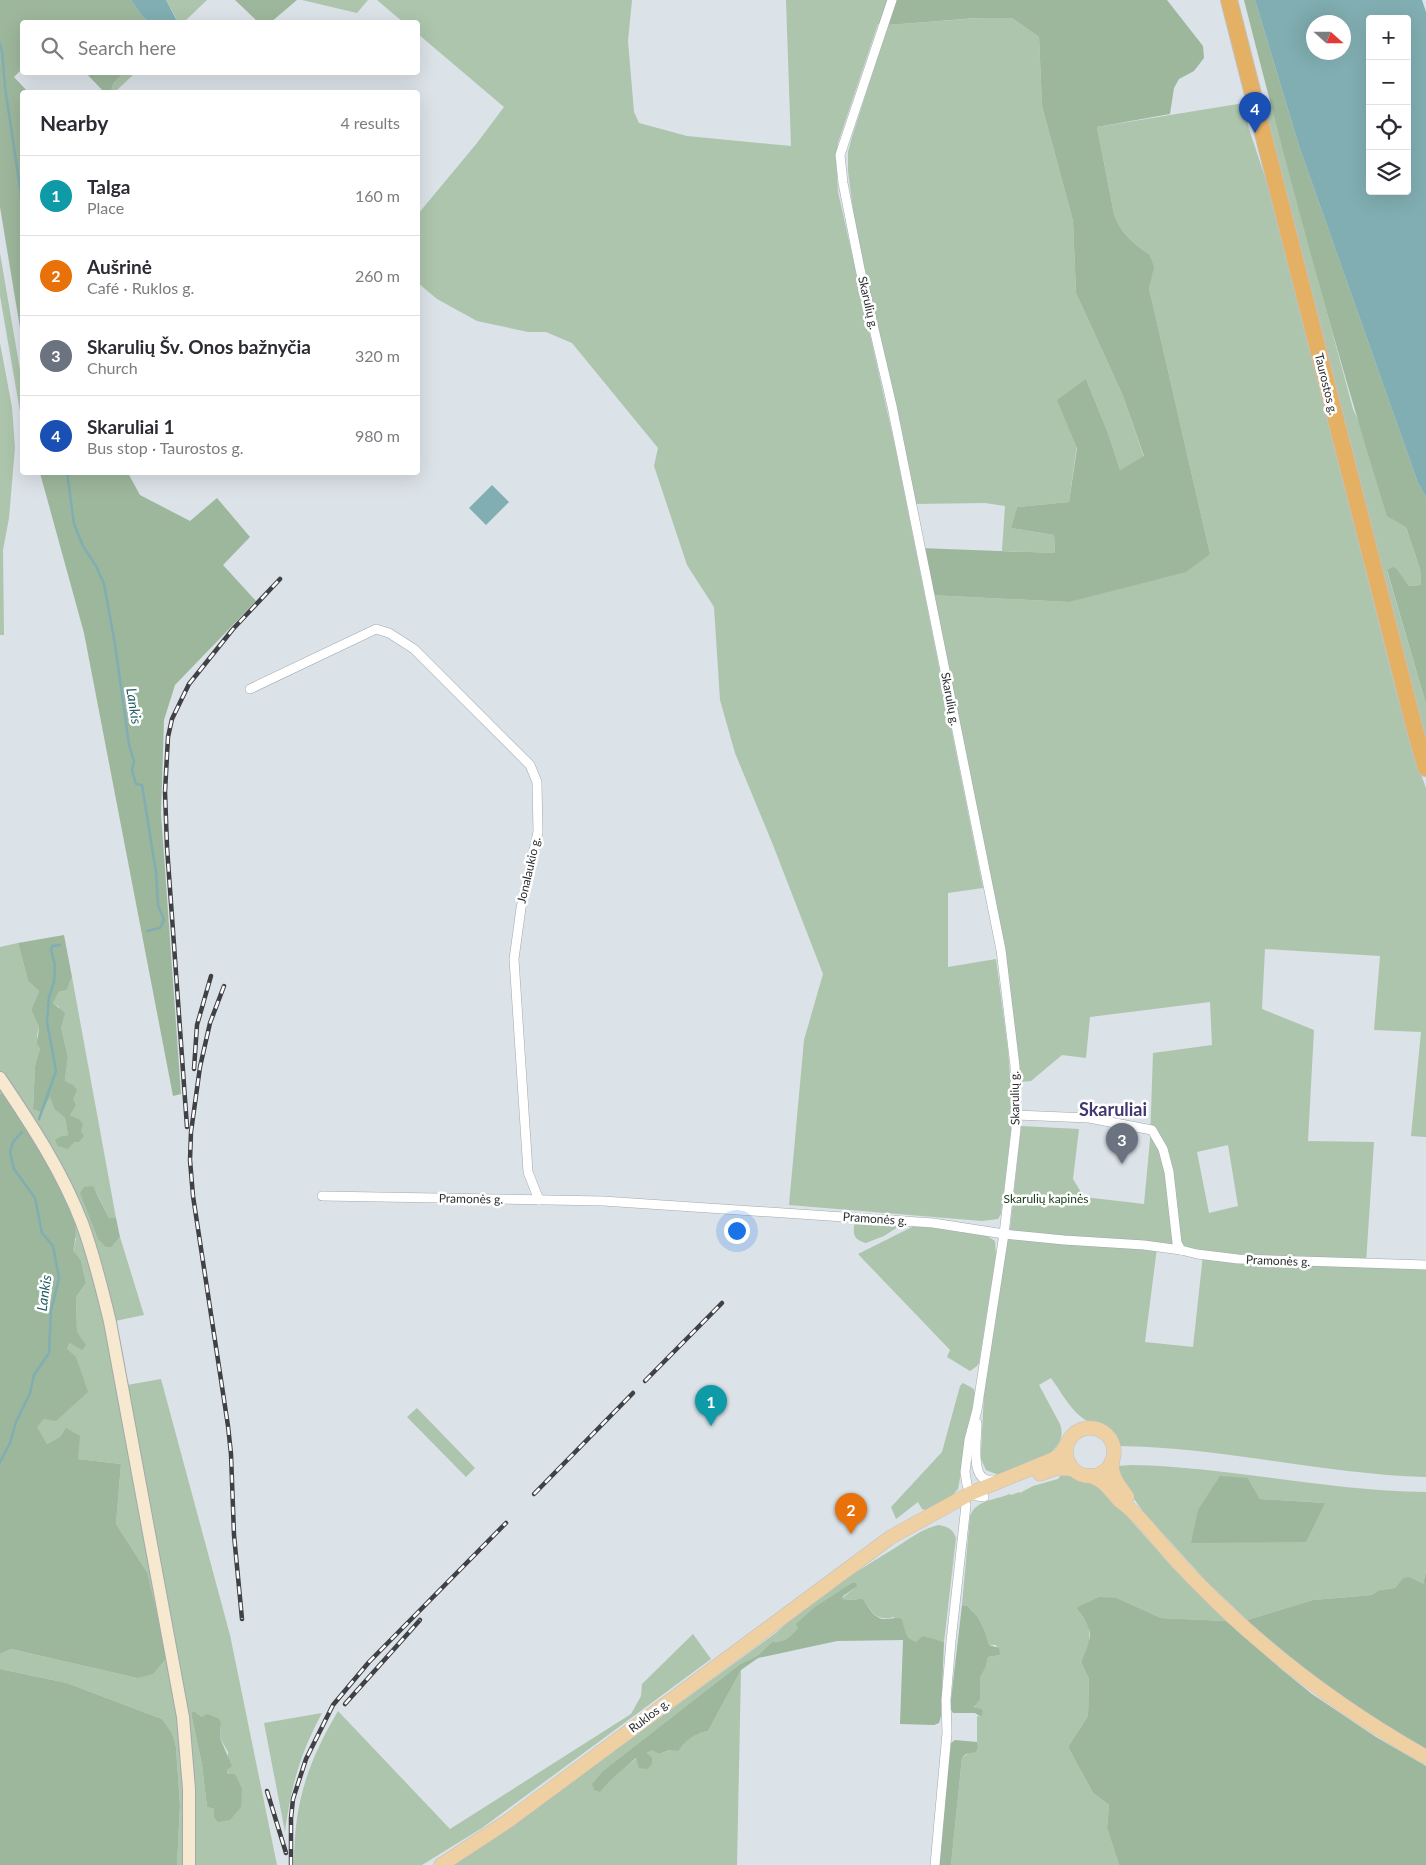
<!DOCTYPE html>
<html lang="en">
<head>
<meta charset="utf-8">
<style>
  :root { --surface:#fff; --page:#f2f2f3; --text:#2b2b33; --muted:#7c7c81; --line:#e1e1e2; --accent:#d93025 }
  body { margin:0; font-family:Lato,sans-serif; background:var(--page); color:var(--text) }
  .controls { position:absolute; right:15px; top:15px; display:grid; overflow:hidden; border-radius:5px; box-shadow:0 5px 20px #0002 }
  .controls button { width:45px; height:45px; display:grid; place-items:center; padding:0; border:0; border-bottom:1px solid var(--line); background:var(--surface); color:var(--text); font:25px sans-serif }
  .compass { position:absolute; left:1306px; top:15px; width:45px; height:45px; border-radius:50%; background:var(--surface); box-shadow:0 5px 20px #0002; rotate:111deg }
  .you { position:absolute; left:736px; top:1230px; width:18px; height:18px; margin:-12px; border:4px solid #fff; border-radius:50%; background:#1a73e8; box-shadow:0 0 0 8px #1a73e833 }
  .badge { display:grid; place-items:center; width:32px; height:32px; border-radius:50%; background:var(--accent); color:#fff; font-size:16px; font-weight:700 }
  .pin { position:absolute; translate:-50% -41px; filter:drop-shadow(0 1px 2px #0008) }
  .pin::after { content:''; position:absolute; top:26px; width:18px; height:15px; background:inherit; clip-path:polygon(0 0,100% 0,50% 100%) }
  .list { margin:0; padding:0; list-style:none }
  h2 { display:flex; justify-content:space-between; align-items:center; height:65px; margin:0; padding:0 20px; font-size:21px }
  h2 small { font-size:16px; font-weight:400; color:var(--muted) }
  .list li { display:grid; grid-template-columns:32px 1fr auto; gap:15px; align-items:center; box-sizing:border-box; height:80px; padding:0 20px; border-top:1px solid var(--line) }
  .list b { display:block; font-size:19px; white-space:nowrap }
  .list p { margin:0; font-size:16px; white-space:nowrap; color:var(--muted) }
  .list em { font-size:16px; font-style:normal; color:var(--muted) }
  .icon { flex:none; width:28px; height:28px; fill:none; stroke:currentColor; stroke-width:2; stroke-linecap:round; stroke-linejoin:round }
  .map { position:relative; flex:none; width:1426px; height:1865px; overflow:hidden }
  .search { position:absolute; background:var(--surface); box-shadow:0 5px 20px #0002; left:20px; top:20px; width:400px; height:55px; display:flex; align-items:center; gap:12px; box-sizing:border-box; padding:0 18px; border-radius:5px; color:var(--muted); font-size:19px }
  .panel { position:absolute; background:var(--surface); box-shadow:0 5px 20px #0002; left:20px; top:90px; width:400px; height:385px; border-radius:5px }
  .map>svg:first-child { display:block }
</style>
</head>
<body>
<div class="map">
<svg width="1426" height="1865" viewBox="0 0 1426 1865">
  <rect width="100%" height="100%" fill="#dbe2e8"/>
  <g fill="#adc5ac" fill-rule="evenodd">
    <polygon points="166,0 207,0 184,22 175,22 176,18"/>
    <polygon points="302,0 368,0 357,13"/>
    <polygon points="377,0 632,0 628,41 634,112 639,123 687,136 791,146 786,0 886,0 838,143 836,159 838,192 895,446 983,888 948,893 948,967 996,959 1008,1050 1013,1115 1001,1214 998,1219 982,1221 789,1205 804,1040 823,974 773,845 735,753 720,700 714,607 687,565 654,466 658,448 572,343 546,332 528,332 477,321 437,299 418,283 418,214 477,143 504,107 418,34 418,22 403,22"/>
    <polygon points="979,18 1012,18 1039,37 1042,106 1073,221 1076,293 1123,396 1144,457 1120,470 1108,433 1086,379 1069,502 1017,507 1011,528 1054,535 1055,553 1002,551 1005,506 985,503 914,504 898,414 855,225 848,171 848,152 852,137 888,25"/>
    <polygon points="123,73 135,73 115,92 111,92 113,84"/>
    <polygon points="1270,101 1353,409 1406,527 1420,569 1421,585 1409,586 1397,569 1387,571 1426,704 1426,743 1263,103"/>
    <path d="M1244,103L1249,129L1269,189L1396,691L1416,761L1426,788V1137L1411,1136L1421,1032L1374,1030L1380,956L1265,949L1262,1009L1314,1030L1308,1141L1374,1142L1366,1263L1426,1265V1477C1323,1474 1222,1447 1118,1446C1111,1422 1095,1429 1080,1416C1068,1406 1060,1390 1051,1378L1039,1385L1060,1424C1071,1455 1023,1466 1002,1474H996L986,1470L981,1459V1451L984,1395L1006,1246L1010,1229L1021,1126L1079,1129L1073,1179L1084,1197L1144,1204L1150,1140L1153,1053L1212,1045L1210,1002L1090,1017L1086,1058L1062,1055L1031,1081L1019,1082L1015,1036L929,595L1069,602L1210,554L1149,288L1153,267L1150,255C1134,244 1120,233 1114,214L1097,127ZM1228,1145L1238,1206L1209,1213L1197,1152ZM1157,1248L1203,1255L1193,1347L1145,1342Z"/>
    <polygon points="0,253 22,382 22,423 0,296"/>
    <polygon points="0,343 12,407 15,447 9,518 3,550 4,635 0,635"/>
    <path d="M18,943L28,981L39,991L31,1010L39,1027L37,1035L40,1048L35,1066L33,1109L50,1097L54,1109L65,1118L68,1135L62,1136L74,1142L80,1131L77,1119L70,1115C72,1103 74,1090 65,1080L68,1057L61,1027L59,1007L53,1003L59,992L67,990L72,977L116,1218H109L95,1189L115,1242L120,1237L144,1315L115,1321L127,1385L161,1379L230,1635L277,1865H177L180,1805L176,1747L172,1733L162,1719L67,1683L0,1669V1654L11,1649L137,1678L147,1572L116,1524L121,1464L78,1459L61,1436L47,1444L36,1427L44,1419L67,1349L77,1332L76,1297L86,1283L81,1260L73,1250L76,1239L30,1134L3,1094H0V947ZM194,1711L202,1717L221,1723L220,1738L228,1752L227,1774L215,1817L214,1809L207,1807L202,1765L191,1713Z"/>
    <path d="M855,1222L901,1225L884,1236L866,1243C854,1240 852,1234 855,1222Z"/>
    <polygon points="916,1225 984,1234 995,1241 996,1255 979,1363 977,1366 970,1371 947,1357 950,1350 858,1254"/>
    <polygon points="963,1383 974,1389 975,1394 958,1489 951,1497 925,1510 922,1509 918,1502 896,1519 891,1507 942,1452 960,1386"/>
    <polygon points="417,1408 475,1468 466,1477 407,1417"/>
    <path d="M1132,1465C1230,1467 1327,1491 1426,1492V1571L1423,1584L1402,1579L1395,1588L1379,1590L1372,1595L1313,1600L1247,1620L1206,1581L1144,1513L1120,1479L1117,1466ZM1248,1478L1260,1499L1325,1503L1198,1510Z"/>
    <path d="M1062,1474C1077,1475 1092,1483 1104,1490L1173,1568L1226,1621L1161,1618L1117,1598L1076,1608L1089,1625V1643L1081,1662L1089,1679L1088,1716L1068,1747L1093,1793L1109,1805L1107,1828L1119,1865H951L962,1758L978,1746L977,1742V1716L981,1717L974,1705C984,1693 977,1689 980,1677C982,1670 986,1664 988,1657L1000,1655L996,1645H989C987,1636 982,1622 976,1615C973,1611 970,1610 968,1606L962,1605L970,1516C976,1500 995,1500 1010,1494L1011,1495L1019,1492L1020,1493L1033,1486L1058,1479Z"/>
    <path d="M938,1525C947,1526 953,1529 956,1538L944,1642C932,1638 923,1644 912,1641L894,1617C875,1622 872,1611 862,1598L854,1600L841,1599L857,1586L798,1628L789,1640L780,1643L772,1642L757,1656L740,1664L604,1770L600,1791C610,1778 624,1769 637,1758L638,1762L652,1749L659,1754L683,1746C688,1736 697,1733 708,1731L741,1670L737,1865H451L518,1821L777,1632C811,1600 851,1575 890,1551C905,1542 921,1529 938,1525Z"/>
    <path d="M693,1634L711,1659L482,1828L422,1865H294C294,1803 307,1764 338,1711L450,1829L631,1714L641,1696L642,1684Z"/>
    <path d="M322,1713C300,1754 291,1786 285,1832L264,1723Z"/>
  </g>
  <g fill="#9db79c">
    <polygon points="0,0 131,0 142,16 149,22 22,22 22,69 14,77 28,92 22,92 22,340 0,207"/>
    <polygon points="235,0 297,0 271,22 258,22"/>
    <path d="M886,0H1167L1203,46L1204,58L1194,71L1179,79L1174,88L1170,114L1097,127L1114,214C1120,233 1134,244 1150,255L1154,267L1149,288L1210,554L1186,572L1069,602L929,595L920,548L1055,553L1054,535L1011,528L1017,507L1069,502L1077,448L1057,400L1086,379L1108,433L1120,470L1144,456L1123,396L1076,293L1073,221L1042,106L1039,37L1012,18H977L888,25L878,24Z"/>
    <path d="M1244,0H1255L1299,146L1418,483L1426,497V704L1387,570L1393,567L1397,569L1409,586L1421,585L1420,569L1406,527L1387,516C1334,346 1288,173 1244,0Z"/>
    <polygon points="86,73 123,73 113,84 111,92 104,92"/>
    <polygon points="40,473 128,473 140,495 190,521 217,498 250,537 223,565 256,601 175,685 164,720 161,813 181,1094 173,1096 84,633"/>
    <polygon points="64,935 72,977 67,990 59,992 53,1003 65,1013 61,1027 68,1057 65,1080 68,1083 73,1085 77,1090 73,1099 76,1105 70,1115 80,1120 83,1124 81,1131 84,1136 79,1142 74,1142 68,1149 58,1146 55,1140 62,1136 68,1135 65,1118 54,1109 50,1097 41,1112 33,1109 35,1066 40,1048 37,1044 39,1027 31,1010 39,991 28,981 18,943"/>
    <path d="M0,1094H3C29,1132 58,1171 73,1216C77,1226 76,1239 73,1250L81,1260L86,1283L76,1297L77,1332L86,1345L82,1350L70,1343L67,1349L76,1357L88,1392L56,1421L44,1419L37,1427L47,1444L61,1436L66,1428L80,1436L78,1459L121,1464L116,1524L147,1572L167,1657L153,1674L137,1678L11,1649L0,1654Z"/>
    <polygon points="93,1186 109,1218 116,1218 120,1237 111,1247 106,1247 98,1239 80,1193 84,1187"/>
    <polygon points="1220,1476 1248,1478 1260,1499 1325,1503 1306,1542 1191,1543 1198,1510"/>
    <path d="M1426,1571V1749C1361,1713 1302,1669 1247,1620L1313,1600L1372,1595L1379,1590L1395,1588L1402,1579L1409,1577L1423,1584Z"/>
    <path d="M852,1583H856L857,1586L843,1596L842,1599L854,1600L862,1598C868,1606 874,1620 886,1619C894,1619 894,1617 902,1619C904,1628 906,1639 916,1642L923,1636L944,1642L941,1716L939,1723L934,1725L900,1724L903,1640L837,1641L758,1658L741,1670L708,1731C690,1735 689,1739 678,1751L670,1750L659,1754L652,1750L647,1753L652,1758V1764L647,1769L639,1768L636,1758C624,1769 610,1779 600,1792L594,1790L592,1784L604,1770L740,1664L757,1656L772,1642C785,1643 790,1638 798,1628L796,1624L815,1607Z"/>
    <path d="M1099,1597L1117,1598L1161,1618L1226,1621L1280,1668L1312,1694L1376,1737L1426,1766V1865H1119L1107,1828L1109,1805L1093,1793L1068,1747L1088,1716L1089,1679L1081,1662C1092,1636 1095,1631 1076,1608Z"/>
    <path d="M962,1605L968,1606C970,1610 973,1611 976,1615C982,1622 987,1636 989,1645L999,1648L1000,1655L988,1657L985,1668L980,1677V1699L974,1707L981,1709L983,1711L981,1717L975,1713H953L950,1708Z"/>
    <polygon points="0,1669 67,1683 162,1719 172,1733 176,1747 180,1805 177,1865 0,1865"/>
    <polygon points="194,1711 202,1717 207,1714 218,1718 221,1723 220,1738 232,1766 227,1770 227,1774 235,1774 242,1789 241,1807 230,1820 218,1822 214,1817 214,1809 207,1807 202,1765 191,1713"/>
    <polygon points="955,1740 977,1742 978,1746 976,1752 966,1754 962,1758 951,1865 938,1865 951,1743"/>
  </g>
  <g fill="#81aeb2" fill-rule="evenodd">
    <polygon points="131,0 166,0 176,19 175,22 149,22 142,16"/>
    <path d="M1255,0H1422L1426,12V497L1418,483L1299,146ZM1370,19H1407V191H1370ZM1344,22V52H1314V22Z"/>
    <polygon points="492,485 509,502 486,525 469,508"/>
  </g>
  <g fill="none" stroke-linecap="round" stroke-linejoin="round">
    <g stroke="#81aeb2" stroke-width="2.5">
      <polyline points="0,44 2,51 5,87 22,201"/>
      <polyline points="67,472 74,524 83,546 96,566 104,584 115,644 129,745 134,761 132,770 136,784 142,785 156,872 158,905 164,920 160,928 147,931"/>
      <polyline points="39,1119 56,1071 47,1022 49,997 54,982 55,965 51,950 52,946 60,945"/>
      <polyline points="0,1462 10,1443 16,1422 30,1393 34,1375 49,1353 51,1311 59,1278 53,1246 42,1233 35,1198 14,1169 10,1152 13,1142 22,1132"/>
    </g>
    <defs>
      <g id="street">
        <polyline points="892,0 840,155 843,183 860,269 892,406 1001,950 1015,1066 1016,1129 1004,1234 977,1410 969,1440 965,1472 967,1485 971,1493 977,1496 984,1497"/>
        <polyline points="250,689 376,629 389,633 414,649 530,765 537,782 538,832 521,908 514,959 528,1172 539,1200"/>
        <polyline points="1016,1115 1089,1118 1152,1130 1163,1149 1169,1172 1177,1243 1181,1250"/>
        <polyline points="322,1196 603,1201 933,1223 1004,1234 1064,1240 1144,1245 1181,1250 1197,1254 1238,1259 1426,1265"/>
        <path d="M977,1423C977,1435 972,1469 982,1477C986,1481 991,1481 996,1481"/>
        <polyline points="935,1865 947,1733 946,1700 951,1641 966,1505"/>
      </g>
      <path id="secondary" d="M0,1078C31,1124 62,1171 82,1223C94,1255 102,1289 110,1322L183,1717L189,1789V1865"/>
      <g id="primary">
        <circle cx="1090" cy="1452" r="24"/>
        <path d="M1112,1461C1110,1476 1119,1485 1127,1497"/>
        <polyline points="1040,1474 1057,1468 1072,1469"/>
        <path d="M1091,1476C1104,1480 1110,1490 1119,1500C1125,1505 1131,1509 1136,1515C1147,1525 1156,1538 1166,1549C1240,1633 1329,1702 1426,1757"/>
        <polyline points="441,1865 508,1821 891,1537 971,1493 1054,1459 1061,1454 1066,1446"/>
      </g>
      <polyline id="highway" points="1229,0 1415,730 1426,768"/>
    </defs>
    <use href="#street" stroke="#a2a9ae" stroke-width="10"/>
    <use href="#secondary" stroke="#a2a9ae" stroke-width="14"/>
    <use href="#primary" stroke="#c0c0c1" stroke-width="15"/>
    <use href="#highway" stroke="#c0c0c1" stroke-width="18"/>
    <use href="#street" stroke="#fff" stroke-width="9"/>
    <use href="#secondary" stroke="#f7e8d0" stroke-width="12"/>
    <use href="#primary" stroke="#efd0a2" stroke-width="14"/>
    <use href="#highway" stroke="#e4b164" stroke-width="16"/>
    <defs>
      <g id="rail">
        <polyline points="224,986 210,1023 200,1067 191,1132 190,1160 193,1196 228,1426 231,1454 234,1535 242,1619"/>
        <polyline points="194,1069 197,1025 211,976"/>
        <polyline points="187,1127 167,847 165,792 168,737 172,719 189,684 233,629 280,579"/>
        <polyline points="645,1381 722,1303"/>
        <polyline points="534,1494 633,1393"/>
        <polyline points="345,1704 420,1620"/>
        <polyline points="267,1791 286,1853"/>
        <polyline points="291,1865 291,1818 293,1799 306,1759 333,1705 369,1662 506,1523"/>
      </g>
    </defs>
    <use href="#rail" stroke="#3f4144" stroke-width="4.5"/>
    <use href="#rail" stroke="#fff" stroke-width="2.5" stroke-dasharray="8" stroke-linecap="butt"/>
  </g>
  <g text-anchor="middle" stroke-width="5" stroke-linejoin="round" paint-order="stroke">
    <g font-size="12" fill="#2c2e30" stroke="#fff">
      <text transform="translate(868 303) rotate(77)" y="4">Skarulių g.</text>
      <text transform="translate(1326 384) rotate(76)" y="4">Taurostos g.</text>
      <text transform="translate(950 699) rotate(79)" y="4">Skarulių g.</text>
      <text transform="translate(529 870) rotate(-77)" y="4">Jonalaukio g.</text>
      <text transform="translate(1015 1098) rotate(-91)" y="4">Skarulių g.</text>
      <text transform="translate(471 1199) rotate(1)" y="4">Pramonės g.</text>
      <text transform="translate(875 1219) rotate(4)" y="4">Pramonės g.</text>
      <text transform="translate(1278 1261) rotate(2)" y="4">Pramonės g.</text>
      <text transform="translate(649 1716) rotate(-37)" y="4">Ruklos g.</text>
    </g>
    <g font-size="12" fill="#123a13" stroke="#fff">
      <text x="1046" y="1203">Skarulių kapinės</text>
    </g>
    <g font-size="14" font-style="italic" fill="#1e5c61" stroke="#fff">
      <text transform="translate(134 706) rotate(81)" y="5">Lankis</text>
      <text transform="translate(44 1293) rotate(-82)" y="5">Lankis</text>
    </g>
    <g font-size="18" font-weight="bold" fill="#413672" stroke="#fff">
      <text x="1113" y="1116">Skaruliai</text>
    </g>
  </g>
</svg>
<div class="controls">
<button>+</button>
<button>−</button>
<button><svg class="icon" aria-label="locate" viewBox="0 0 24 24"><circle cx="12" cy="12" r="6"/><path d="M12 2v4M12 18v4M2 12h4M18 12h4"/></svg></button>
<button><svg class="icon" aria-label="layers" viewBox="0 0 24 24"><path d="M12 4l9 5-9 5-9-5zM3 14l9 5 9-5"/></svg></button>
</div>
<svg class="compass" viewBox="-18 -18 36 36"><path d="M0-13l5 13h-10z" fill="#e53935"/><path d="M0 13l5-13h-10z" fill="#7c7c81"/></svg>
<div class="you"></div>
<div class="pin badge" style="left:711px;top:1426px;background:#0f9aa8">1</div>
<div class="pin badge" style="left:851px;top:1534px;background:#e8710a">2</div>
<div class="pin badge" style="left:1122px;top:1164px;background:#6b7280">3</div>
<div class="pin badge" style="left:1255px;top:133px;background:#1a4fb4">4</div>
<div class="search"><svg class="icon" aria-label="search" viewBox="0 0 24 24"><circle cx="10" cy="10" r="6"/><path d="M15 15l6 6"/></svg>Search here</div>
<section class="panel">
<h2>Nearby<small>4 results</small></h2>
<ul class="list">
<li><span class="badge" style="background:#0f9aa8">1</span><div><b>Talga</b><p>Place</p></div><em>160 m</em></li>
<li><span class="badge" style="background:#e8710a">2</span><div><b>Aušrinė</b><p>Café · Ruklos g.</p></div><em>260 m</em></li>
<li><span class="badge" style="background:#6b7280">3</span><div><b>Skarulių Šv. Onos bažnyčia</b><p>Church</p></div><em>320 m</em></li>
<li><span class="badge" style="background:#1a4fb4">4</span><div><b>Skaruliai 1</b><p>Bus stop · Taurostos g.</p></div><em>980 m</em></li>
</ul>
</section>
</div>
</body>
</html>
